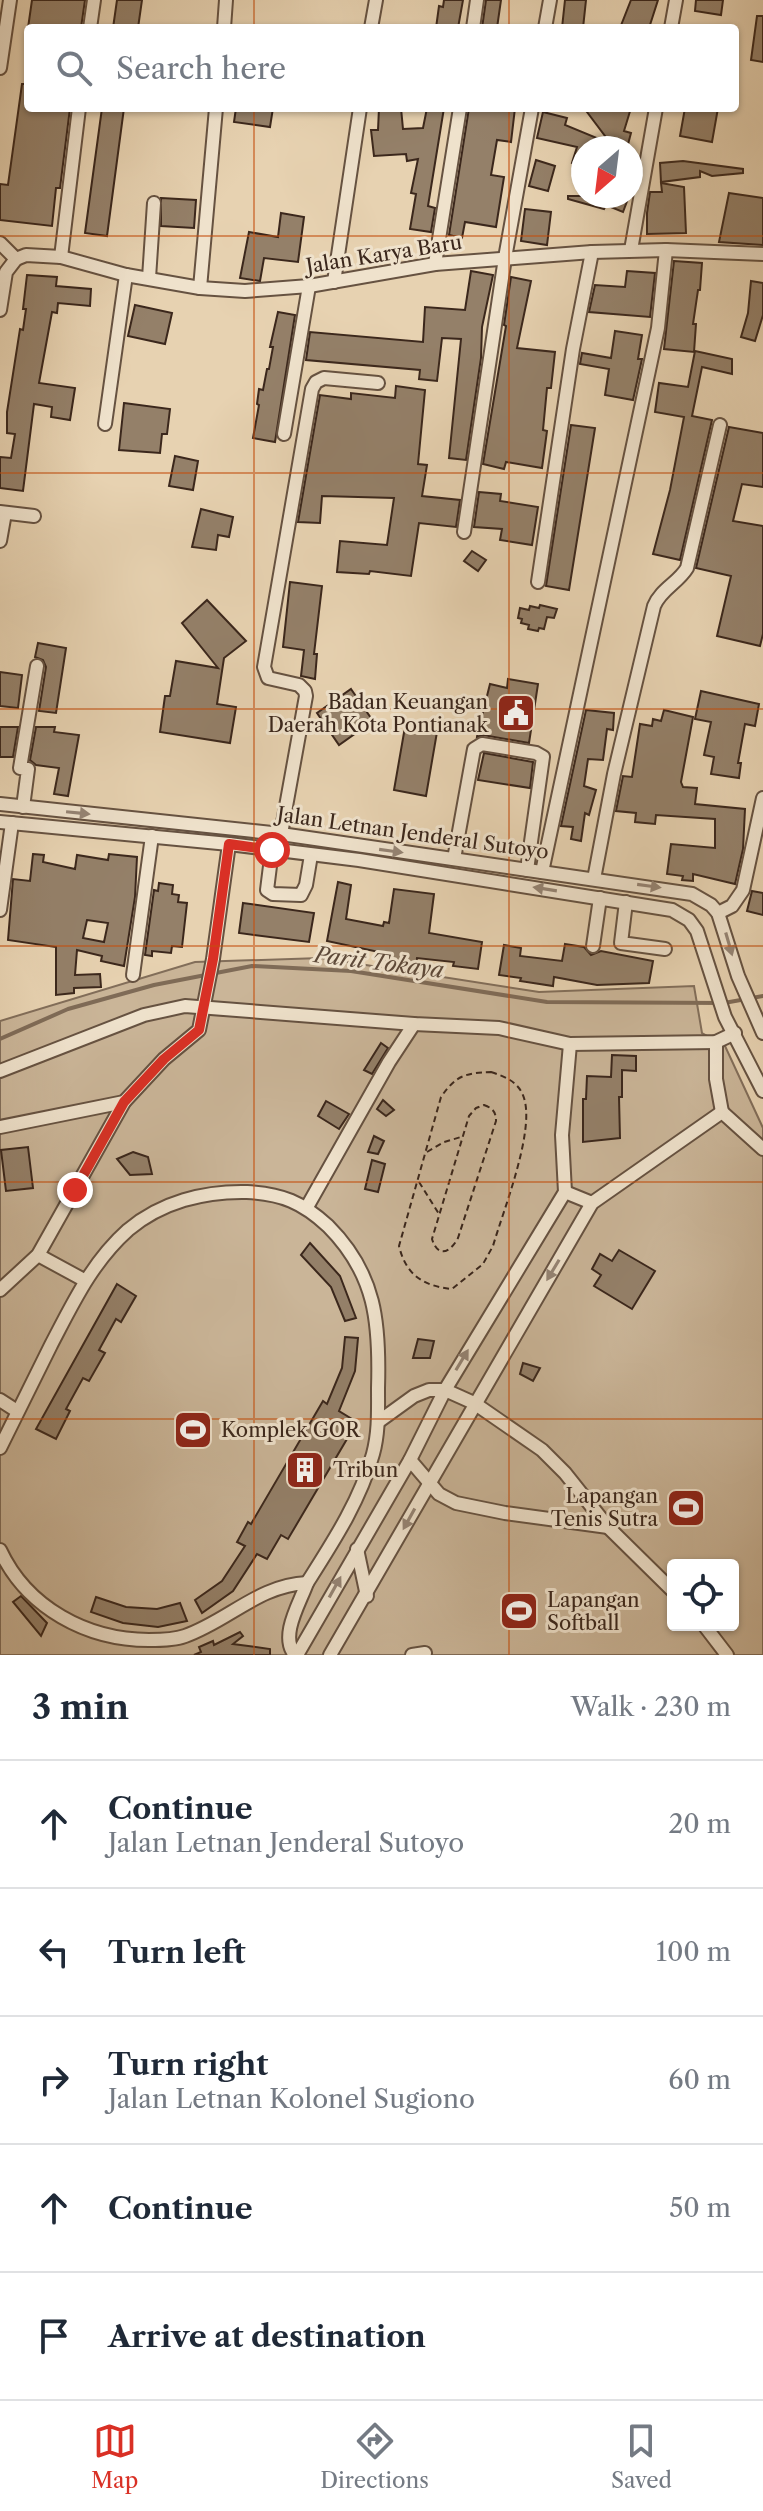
<!DOCTYPE html>
<html lang="en">
<head>
<meta charset="utf-8">
<style>
  :root { --surface:#fff; --page:#f2f2f3; --text:#1f2937; --muted:#747a83; --line:#e0e1e3; --accent:#d93025 }
  body { margin:0; font-family:"Libre Caslon Text",serif; background:var(--page); color:var(--text) }
  .controls { position:absolute; right:24px; bottom:24px; display:grid; overflow:hidden; border-radius:8px; box-shadow:0 2px 6px #0004 }
  .controls button { width:72px; height:72px; display:grid; place-items:center; padding:0; border:0; border-bottom:2px solid var(--line); background:var(--surface); color:var(--text); font:40px sans-serif }
  .compass { position:absolute; left:571px; top:136px; width:72px; height:72px; border-radius:50%; background:var(--surface); box-shadow:0 2px 6px #0004; rotate:208deg }
  .stop { position:absolute; width:24px; height:24px; margin:-18px; border:6px solid #d93025; border-radius:50%; background:#fff }
  .stop.end { background:#d93025; border-color:#fff; box-shadow:0 2px 8px #0008 }
  .list { margin:0; padding:0; list-style:none }
  h2 { display:flex; justify-content:space-between; align-items:center; height:104px; margin:0; padding:0 32px; font-size:34px }
  h2 small { font-size:26px; font-weight:400; color:var(--muted) }
  .list li { display:grid; grid-template-columns:52px 1fr auto; gap:24px; align-items:center; box-sizing:border-box; height:128px; padding:0 32px; border-top:2px solid var(--line) }
  .list b { display:block; font-size:30px; white-space:nowrap }
  .list p { margin:0; font-size:26px; white-space:nowrap; color:var(--muted) }
  .list em { font-size:26px; font-style:normal; color:var(--muted) }
  .icon { flex:none; width:44px; height:44px; fill:none; stroke:currentColor; stroke-width:2; stroke-linecap:round; stroke-linejoin:round }
  .map { position:relative; flex:none; width:763px; height:1655px; overflow:hidden }
  .search { position:absolute; background:var(--surface); box-shadow:0 2px 6px #0004; left:24px; right:24px; top:24px; height:88px; display:flex; align-items:center; gap:20px; box-sizing:border-box; padding:0 28px; border-radius:8px; color:var(--muted); font-size:30px }
  .sheet { height:744px; background:var(--surface) }
  nav { display:flex; justify-content:space-around; align-items:center; box-sizing:border-box; height:112px; border-top:2px solid var(--line); background:var(--surface); font-size:22px; color:var(--muted) }
  nav a { display:grid; justify-items:center; gap:4px }
  nav .on { color:var(--accent) }
  .map>svg:first-child { display:block }
</style>
</head>
<body>
<div class="map">
<svg width="763" height="1655" viewBox="0 0 763 1655">
  <rect width="100%" height="100%" fill="#e7d2b1"/>
  <filter id="stains"><feTurbulence type="fractalNoise" baseFrequency=".0025" numOctaves="4"/><feColorMatrix values="0 0 0 0 .2 0 0 0 0 .09 0 0 0 0 .02 0 0 0 .5 -.17"/></filter>
  <radialGradient id="worn" r=".72"><stop offset=".6" stop-color="#630" stop-opacity="0"/><stop offset="1" stop-color="#630" stop-opacity=".3"/></radialGradient>
  <path fill="#cab598" stroke="#826e5a" stroke-width="2" fill-rule="evenodd" d="M321,958L539,992L694,986L702,1033L725,1046L763,1128V1655H0V1021L195,962ZM673,1565H733V1625H673Z"/>
  <g fill="none" stroke-linecap="round" stroke-linejoin="round">
    <polyline stroke="#7f6b57" stroke-width="4" points="0,1039 68,1009 154,985 252,966 351,971 547,1002 724,1003 763,996"/>
  </g>
  <g fill="#948069" stroke="#3b271c" stroke-width="2" fill-rule="evenodd">
    <polygon points="32,0 85,0 81,28 28,28"/>
    <polygon points="117,0 142,0 138,28 113,28"/>
    <polygon points="444,0 463,0 458,28 436,28 439,6 443,7"/>
    <polygon points="486,0 501,0 497,28 482,28"/>
    <polygon points="565,0 586,0 583,28 562,28"/>
    <polygon points="631,0 658,0 649,28 620,28"/>
    <polygon points="696,0 723,0 721,15 695,11"/>
    <polygon points="757,16 763,16 763,62 751,60"/>
    <polygon points="22,84 28,84 28,108 70,108 60,188 56,188 52,226 0,220 0,184 8,185"/>
    <polygon points="102,108 124,108 107,236 85,233"/>
    <polygon points="236,108 273,108 270,127 234,122"/>
    <polygon points="379,108 401,108 403,129 423,128 427,108 444,108 428,206 435,208 431,232 410,229 416,194 411,193 418,159 407,161 406,154 374,156 371,130 378,130"/>
    <polygon points="469,108 515,108 511,142 497,140 491,175 504,177 496,227 465,222 462,238 449,235"/>
    <polygon points="584,108 631,108 624,131 631,133 627,148 583,148 583,167 572,163 577,147 537,138 543,112 567,118 565,125 611,144"/>
    <polygon points="685,108 718,108 712,142 680,136"/>
    <polygon points="536,160 555,166 548,191 529,186"/>
    <polygon points="683,161 743,169 743,173 712,176 700,171 700,177 661,182 660,163"/>
    <polygon points="661,183 684,187 686,233 647,234 647,213 650,192 662,192"/>
    <polygon points="729,193 763,198 763,245 719,242"/>
    <polygon points="568,196 629,196 623,212 606,205 604,209 568,199"/>
    <polygon points="161,198 196,200 194,228 161,226"/>
    <polygon points="525,209 551,212 547,245 521,241"/>
    <polygon points="281,213 304,217 298,262 264,258 260,281 240,278 249,232 278,237"/>
    <polygon points="674,261 702,263 700,290 698,290 693,324 696,324 694,352 664,349"/>
    <polygon points="471,271 493,275 482,327 481,358 466,460 449,458 461,339 442,338 437,381 419,379 420,370 306,360 310,332 423,342 425,307 465,310"/>
    <polygon points="627,271 655,273 650,317 589,312 595,285 625,287"/>
    <polygon points="27,275 57,277 56,286 91,289 90,306 58,303 57,313 52,312 39,383 75,388 70,420 51,417 52,407 34,404 23,491 0,488 0,457 11,458 15,434 7,433 7,412 20,329 23,330 26,309 23,309"/>
    <polygon points="511,277 531,281 517,348 555,352 551,388 547,388 543,430 547,431 542,468 506,462 504,469 483,464 506,326 504,325"/>
    <polygon points="751,281 763,283 763,315 755,341 741,337 748,313"/>
    <polygon points="135,305 172,313 165,344 128,336"/>
    <polygon points="278,312 295,315 275,442 253,438 259,405 257,404 259,389 263,390 267,369 269,369 273,347 270,347"/>
    <polygon points="615,331 642,335 638,359 642,359 633,400 605,395 609,369 580,364 582,353 611,358"/>
    <polygon points="695,351 732,359 732,374 702,367 692,416 712,420 680,560 653,554 670,490 684,417 655,412 659,383 688,387"/>
    <polygon points="396,386 425,390 418,464 427,465 422,496 460,500 456,527 419,523 411,576 370,571 369,574 337,572 340,541 387,545 394,498 322,496 320,523 298,522 320,395 351,399 351,393 395,398"/>
    <polygon points="124,403 170,409 167,434 162,434 160,453 119,450"/>
    <polygon points="571,425 595,428 569,590 546,586"/>
    <polygon points="729,427 763,433 763,487 742,484 733,521 763,526 763,634 760,646 717,636 731,576 696,568"/>
    <polygon points="175,456 198,461 193,490 169,486"/>
    <polygon points="479,492 501,494 500,501 538,507 532,545 500,540 502,529 474,527"/>
    <polygon points="201,509 233,517 229,537 218,535 216,550 192,547"/>
    <polygon points="472,551 486,560 478,571 464,561"/>
    <polygon points="290,582 322,586 314,654 317,654 315,679 301,676 304,650 283,647"/>
    <polygon points="207,600 246,641 224,658 217,704 236,707 230,743 160,732 165,696 170,696 176,661 218,668 182,623"/>
    <polygon points="540,605 557,609 554,618 547,617 544,629 539,628 538,631 528,629 529,625 521,623 522,619 518,618 520,608 529,610 530,606 539,608"/>
    <polygon points="38,643 66,648 56,713 39,711 46,667 43,660 35,657"/>
    <polygon points="0,672 22,675 18,708 0,706"/>
    <polygon points="508,679 538,684 529,743 483,735 477,737 480,716 482,716 490,684 507,688"/>
    <polygon points="351,689 373,721 339,745 317,713"/>
    <polygon points="701,691 759,704 755,726 745,724 738,763 741,763 739,778 711,774 714,757 704,755 711,722 695,719"/>
    <polygon points="586,710 614,713 613,730 607,729 603,760 588,759 584,786 596,790 589,815 585,813 581,841 571,839 573,827 561,826"/>
    <polygon points="664,710 693,717 681,782 683,787 697,788 695,804 745,809 743,849 735,884 693,874 693,881 682,880 683,876 667,874 671,844 715,848 715,819 656,815 655,824 635,822 636,813 616,811 623,776 632,777 640,724 652,726 653,719 661,721"/>
    <polygon points="0,727 18,727 13,757 0,757"/>
    <polygon points="36,727 55,727 54,732 79,735 68,796 54,794 59,768 36,765 30,760"/>
    <polygon points="405,727 437,732 426,796 394,790"/>
    <polygon points="484,753 533,762 530,788 478,780"/>
    <path d="M33,854L44,855L43,862L75,869L77,855L108,860L109,854L137,857L135,897L124,966L101,961L102,956L77,950L75,975L100,974L101,987L74,988V993L56,995V947L8,940L13,879L30,881ZM87,920L108,923L104,942L83,938Z"/>
    <polygon points="338,882 351,885 346,919 383,926 384,922 389,923 394,889 434,894 429,933 482,942 478,969 453,966 454,962 417,958 415,969 378,963 379,952 327,941"/>
    <polygon points="159,883 173,885 172,894 179,895 178,902 187,903 182,947 172,946 171,953 152,951 152,956 145,955 154,890 158,891"/>
    <polygon points="752,891 763,893 763,915 747,911"/>
    <polygon points="243,903 314,913 309,942 239,933"/>
    <polygon points="565,944 584,947 591,955 601,951 653,961 649,983 597,985 554,977 553,986 520,981 521,978 499,975 504,945 521,948 520,956 562,961"/>
    <polygon points="381,1043 388,1048 372,1074 364,1070"/>
    <polygon points="612,1055 636,1056 636,1071 622,1070 622,1097 619,1097 620,1138 583,1142 583,1099 586,1099 587,1076 611,1077"/>
    <polygon points="383,1100 394,1110 386,1116 377,1109"/>
    <polygon points="326,1101 349,1114 339,1129 318,1116"/>
    <polygon points="374,1136 384,1141 378,1154 368,1152"/>
    <polygon points="28,1147 33,1188 6,1191 1,1150"/>
    <polygon points="133,1152 148,1157 152,1174 130,1175 117,1159"/>
    <polygon points="372,1160 385,1164 378,1192 365,1189"/>
    <polygon points="310,1243 340,1276 356,1318 345,1321 331,1287 301,1255"/>
    <polygon points="619,1250 655,1271 632,1309 594,1286 601,1275 592,1269 600,1254 612,1261"/>
    <polygon points="117,1284 136,1296 121,1322 116,1319 99,1350 105,1353 89,1381 83,1378 66,1409 70,1411 56,1439 36,1429"/>
    <polygon points="345,1337 358,1338 355,1371 339,1411 357,1422 288,1539 281,1535 267,1559 257,1554 233,1591 202,1613 195,1600 222,1581 245,1546 237,1542 248,1522 251,1524 323,1401 327,1404 342,1368"/>
    <polygon points="418,1339 434,1341 430,1358 413,1358"/>
    <polygon points="523,1363 540,1368 533,1381 520,1374"/>
    <polygon points="21,1596 47,1623 41,1636 13,1602"/>
    <polygon points="96,1597 126,1607 157,1609 180,1603 187,1621 158,1627 123,1623 91,1612"/>
    <polygon points="240,1632 243,1636 233,1644 270,1649 270,1655 194,1655 201,1652 199,1647 213,1641 214,1645"/>
  </g>
  <g fill="none" stroke-linecap="round" stroke-linejoin="round">
    <defs>
      <g id="minor">
        <polyline points="90,28 94,0"/>
        <polyline points="224,28 226,0"/>
        <polyline points="371,28 376,0"/>
        <polyline points="473,28 477,0"/>
        <polyline points="545,28 550,0"/>
        <polyline points="671,28 676,0"/>
        <polyline points="0,68 10,0"/>
        <polyline points="0,243 16,259"/>
        <polyline points="631,250 656,108"/>
        <polyline points="61,257 79,108"/>
        <polyline points="16,259 26,255 61,257 126,275 200,288 245,291 309,286 435,264 592,252 666,250 763,254"/>
        <polyline points="435,264 460,108"/>
        <polyline points="149,278 154,203"/>
        <polyline points="334,282 360,108"/>
        <polyline points="200,288 216,108"/>
        <polyline points="0,310 6,272 16,259"/>
        <polyline points="105,424 126,275"/>
        <polyline points="284,434 309,286"/>
        <polyline points="0,512 34,516"/>
        <polyline points="464,532 505,258 532,108"/>
        <polyline points="0,541 5,513"/>
        <polyline points="538,582 573,349 592,252"/>
        <polyline points="0,804 281,834 692,894 711,905 718,913 738,976 763,1033"/>
        <polyline points="23,807 28,769 20,768 37,666"/>
        <polyline points="0,822 229,844 359,860 672,910 689,920 697,931 725,1017 763,1091"/>
        <polyline points="281,834 306,696 305,691 299,685 268,678 264,667 312,389 316,382 324,378 378,383"/>
        <polyline points="272,850 267,890 273,894 301,895 306,885 311,855"/>
        <polyline points="454,859 474,749 482,744 536,753 543,757 527,870"/>
        <polyline points="542,872 658,328 666,250"/>
        <path d="M594,879L614,774L654,606C661,589 678,583 687,568L720,425"/>
        <polyline points="626,902 621,943 665,949"/>
        <polyline points="0,910 12,823"/>
        <polyline points="718,913 732,906 743,890 763,798"/>
        <polyline points="593,946 600,898"/>
        <polyline points="133,975 152,836"/>
        <polyline points="716,1042 716,1079 722,1112"/>
        <polyline points="0,1071 144,1015 185,1006 414,1024 499,1028 570,1044 716,1042 735,1033"/>
        <polyline points="0,1127 124,1102"/>
        <polyline points="565,1192 592,1203"/>
        <polyline points="307,1207 389,1062 414,1024"/>
        <polyline points="38,1255 84,1280"/>
        <polyline points="0,1290 38,1255 124,1102 164,1059 199,1030 213,959 229,844"/>
        <polyline points="0,1400 17,1411"/>
        <polyline points="378,1422 414,1396 429,1390 445,1390 474,1403 542,1450 565,1473 608,1527 673,1591"/>
        <path d="M0,1448C17,1413 34,1379 51,1345C73,1303 92,1262 128,1230C161,1202 204,1191 247,1192C282,1194 302,1202 328,1226C376,1274 380,1323 378,1388C378,1410 379,1432 373,1454C360,1501 333,1542 307,1583"/>
        <polyline points="410,1460 439,1494 456,1503 505,1513 608,1527"/>
        <polyline points="357,1549 367,1596"/>
        <path d="M0,1550C27,1608 87,1640 149,1640C161,1640 174,1640 185,1636C228,1621 259,1585 307,1583C300,1603 279,1636 295,1655"/>
        <polyline points="704,1625 727,1655"/>
        <polyline points="297,1655 410,1460 445,1390 565,1192 562,1135 570,1044"/>
        <polyline points="330,1655 592,1203 722,1112 763,1149"/>
        <polyline points="412,1655 425,1653"/>
      </g>
    </defs>
    <use href="#minor" stroke="#665241" stroke-width="16"/>
    <g stroke="#3b271c" stroke-width="2" stroke-dasharray="6 4" stroke-linecap="butt">
      <path d="M491,1072C506,1077 519,1082 524,1098C535,1132 503,1211 493,1246L483,1264L452,1289C423,1286 406,1275 399,1246L441,1097C456,1075 466,1073 491,1072Z"/>
      <path d="M484,1105C492,1108 496,1111 496,1121L458,1238C450,1253 438,1258 432,1239L469,1116L476,1108Z"/>
      <polyline points="427,1152 444,1142 461,1137"/>
      <polyline points="419,1182 439,1214"/>
    </g>
    <use href="#minor" stroke="#efe2cc" stroke-width="12"/>
  </g>
  <defs><path id="oneway-solid" d="M-6-.8H1V-3.2L6.5 0L1 3.2V.8H-6Z" transform="scale(2)"/></defs>
  <g fill="#958474">
    <use href="#oneway-solid" transform="translate(78 813) rotate(6)"/>
    <use href="#oneway-solid" transform="translate(391 851) rotate(8)"/>
    <use href="#oneway-solid" transform="translate(649 886) rotate(8)"/>
    <use href="#oneway-solid" transform="translate(545 889) rotate(-171)"/>
    <use href="#oneway-solid" transform="translate(729 944) rotate(74)"/>
    <use href="#oneway-solid" transform="translate(553 1270) rotate(121)"/>
    <use href="#oneway-solid" transform="translate(462 1360) rotate(-59)"/>
    <use href="#oneway-solid" transform="translate(409 1519) rotate(119)"/>
    <use href="#oneway-solid" transform="translate(335 1587) rotate(-61)"/>
  </g>
  <g fill="none" stroke-linecap="round" stroke-linejoin="round">
    <polyline stroke="#d93025" stroke-width="10" points="75,1190 124,1102 164,1059 199,1030 213,959 229,844 272,850"/>
  </g>
  <path fill="none" stroke="#c54f0f" stroke-width="2" stroke-opacity="0.55" d="M254,0V28M509,0V28M254,108V1655M509,108V1655M0,236H763M0,473H763M0,709H763M0,946H763M0,1182H763M0,1419H763"/>
  <defs>
    <symbol id="civic-square" viewBox="-11 -11 22 22"><rect x="-9" y="-9" width="18" height="18" rx="4" fill="#8f2418" stroke="#efe2cc"/><path d="M-.6-6.5H3V-4.5H.6V-3L4-1V1h2V6H-6V1h2V-1L-.6-3ZM-1.2 2.5V6h2.4V2.5Z" fill="#fff"/></symbol>
    <symbol id="stadium-square" viewBox="-11 -11 22 22"><rect x="-9" y="-9" width="18" height="18" rx="4" fill="#8f2418" stroke="#efe2cc"/><path d="M0-5a6.5 5 0 1 0 0 10a6.5 5 0 1 0 0-10ZM-3.5-1.8h7v3.6h-7Z" fill="#fff"/></symbol>
    <symbol id="building-square" viewBox="-11 -11 22 22"><rect x="-9" y="-9" width="18" height="18" rx="4" fill="#8f2418" stroke="#efe2cc"/><path d="M-4-6H4V6H1V3H-1V6H-4ZM-2.5-4.3h1.7v1.8h-1.7ZM.8-4.3h1.7v1.8H.8ZM-2.5-1h1.7V.8h-1.7ZM.8-1h1.7V.8H.8Z" fill="#fff"/></symbol>
  </defs>
  <g fill-rule="evenodd">
    <use href="#civic-square" x="494" y="691" width="44" height="44"/>
    <use href="#stadium-square" x="171" y="1408" width="44" height="44"/>
    <use href="#building-square" x="283" y="1448" width="44" height="44"/>
    <use href="#stadium-square" x="664" y="1486" width="44" height="44"/>
    <use href="#stadium-square" x="497" y="1589" width="44" height="44"/>
  </g>
  <g text-anchor="middle" stroke-width="6" stroke-linejoin="round" paint-order="stroke">
    <g font-size="20" fill="#3b271c" stroke="#efe2cc">
      <text transform="translate(384 254) rotate(-9)" y="7">Jalan Karya Baru</text>
      <text transform="translate(413 833) rotate(8)" y="7">Jalan Letnan Jenderal Sutoyo</text>
    </g>
    <g font-size="20" fill="#3b271c" stroke="#efe2cc" text-anchor="start">
      <text x="488" y="709" text-anchor="end">Badan Keuangan<tspan x="488" dy="23">Daerah Kota Pontianak</tspan></text>
      <text x="221" y="1437">Komplek GOR</text>
      <text x="333" y="1477">Tribun</text>
      <text x="658" y="1503" text-anchor="end">Lapangan<tspan x="658" dy="23">Tenis Sutra</tspan></text>
      <text x="547" y="1607">Lapangan<tspan x="547" dy="23">Softball</tspan></text>
    </g>
    <g font-size="22" font-style="italic" fill="#5d4939" stroke="#efe2cc">
      <text transform="translate(379 962) rotate(7)" y="8">Parit Tokaya</text>
    </g>
  </g>
  <rect width="100%" height="100%" filter="url(#stains)"/>
  <rect width="100%" height="100%" fill="url(#worn)"/>
</svg>
<div class="controls">
<button><svg class="icon" aria-label="locate" viewBox="0 0 24 24"><circle cx="12" cy="12" r="6"/><path d="M12 2v4M12 18v4M2 12h4M18 12h4"/></svg></button>
</div>
<svg class="compass" viewBox="-18 -18 36 36"><path d="M0-13l5 13h-10z" fill="#e53935"/><path d="M0 13l5-13h-10z" fill="#747a83"/></svg>
<div class="stop" style="left:272px;top:850px"></div>
<div class="stop end" style="left:75px;top:1190px"></div>
<div class="search"><svg class="icon" aria-label="search" viewBox="0 0 24 24"><circle cx="10" cy="10" r="6"/><path d="M15 15l6 6"/></svg>Search here</div>
</div>
<section class="sheet">
<h2>3 min<small>Walk · 230 m</small></h2>
<ul class="list">
<li><svg class="icon" aria-label="ahead" viewBox="0 0 24 24"><path d="M12 20V5M6 11l6-6 6 6"/></svg><div><b>Continue</b><p>Jalan Letnan Jenderal Sutoyo</p></div><em>20 m</em></li>
<li><svg class="icon" aria-label="left" viewBox="0 0 24 24"><path d="M17 20v-9H6M10 6l-5 5 5 5"/></svg><div><b>Turn left</b></div><em>100 m</em></li>
<li><svg class="icon" aria-label="right" viewBox="0 0 24 24"><path d="M7 20v-9h11M14 6l5 5-5 5"/></svg><div><b>Turn right</b><p>Jalan Letnan Kolonel Sugiono</p></div><em>60 m</em></li>
<li><svg class="icon" aria-label="ahead" viewBox="0 0 24 24"><path d="M12 20V5M6 11l6-6 6 6"/></svg><div><b>Continue</b></div><em>50 m</em></li>
<li><svg class="icon" aria-label="arrive" viewBox="0 0 24 24"><path d="M6 21V4h12l-3 4 3 4H6"/></svg><div><b>Arrive at destination</b></div></li>
</ul>
</section>
<nav>
<a class="on"><svg class="icon" aria-label="map" viewBox="0 0 24 24"><path d="M3 6l6-2 6 2 6-2v14l-6 2-6-2-6 2zM9 4v14M15 6v14"/></svg>Map</a>
<a><svg class="icon" aria-label="directions" viewBox="0 0 24 24"><path d="M12 3l9 9-9 9-9-9zM9 14v-3h6M13 9l2 2-2 2"/></svg>Directions</a>
<a><svg class="icon" aria-label="saved" viewBox="0 0 24 24"><path d="M7 4h10v16l-5-4-5 4z"/></svg>Saved</a>
</nav>
</body>
</html>
